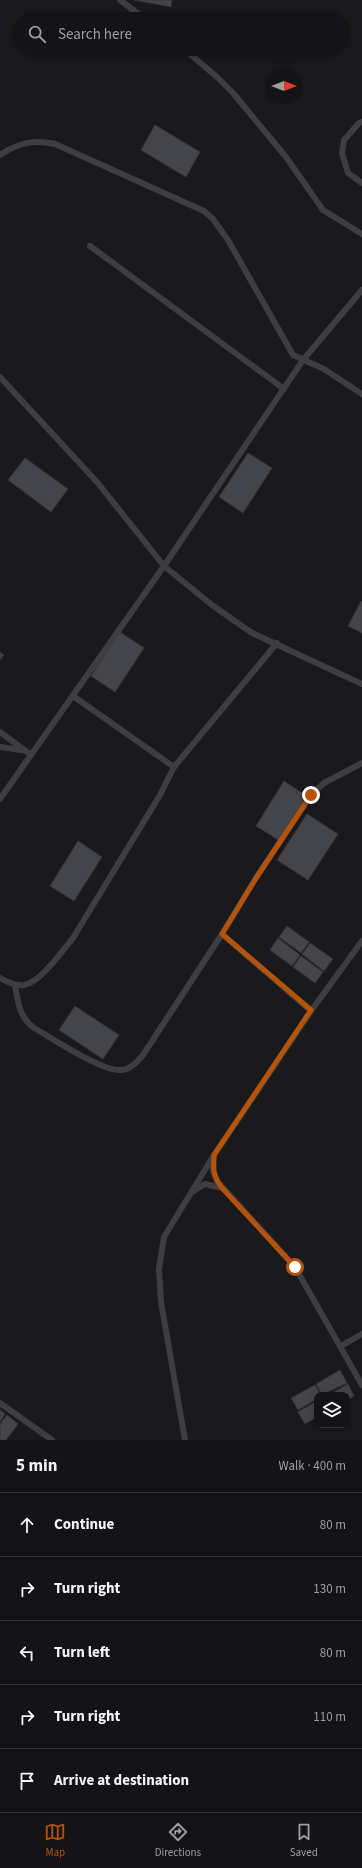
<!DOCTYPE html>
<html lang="en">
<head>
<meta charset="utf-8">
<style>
  :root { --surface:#141416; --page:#212123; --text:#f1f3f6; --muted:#9d9ea1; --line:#333335; --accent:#b45309 }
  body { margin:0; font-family:"Source Sans 3",sans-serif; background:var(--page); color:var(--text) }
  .controls { position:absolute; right:12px; bottom:12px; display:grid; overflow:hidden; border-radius:8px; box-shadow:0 2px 10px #0003 }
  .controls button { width:36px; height:36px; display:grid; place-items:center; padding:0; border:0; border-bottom:1px solid var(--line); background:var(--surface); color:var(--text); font:20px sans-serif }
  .compass { position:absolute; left:266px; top:68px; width:36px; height:36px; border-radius:50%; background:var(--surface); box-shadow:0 2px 10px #0003; rotate:90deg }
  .stop { position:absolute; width:12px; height:12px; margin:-9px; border:3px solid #b45309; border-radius:50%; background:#fff }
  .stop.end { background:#b45309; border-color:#fff; box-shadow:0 1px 4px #0008 }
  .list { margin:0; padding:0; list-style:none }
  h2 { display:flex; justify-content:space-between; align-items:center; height:52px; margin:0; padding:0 16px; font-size:17px }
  h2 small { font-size:13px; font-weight:400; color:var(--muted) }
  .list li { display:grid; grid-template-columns:26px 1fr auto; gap:12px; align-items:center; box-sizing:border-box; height:64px; padding:0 16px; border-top:1px solid var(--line) }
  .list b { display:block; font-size:15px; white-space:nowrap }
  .list em { font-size:13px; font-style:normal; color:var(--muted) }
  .icon { flex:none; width:22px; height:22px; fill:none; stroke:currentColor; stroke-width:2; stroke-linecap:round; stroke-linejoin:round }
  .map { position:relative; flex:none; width:362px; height:1440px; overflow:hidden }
  .search { position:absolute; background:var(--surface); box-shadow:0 2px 10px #0003; left:12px; right:12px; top:12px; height:44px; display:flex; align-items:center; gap:10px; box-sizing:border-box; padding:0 14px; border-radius:22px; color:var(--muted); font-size:15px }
  .sheet { height:372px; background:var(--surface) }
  nav { display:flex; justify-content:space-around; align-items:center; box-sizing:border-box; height:56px; border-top:1px solid var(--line); background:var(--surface); font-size:11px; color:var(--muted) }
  nav a { display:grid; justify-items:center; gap:2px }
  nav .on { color:var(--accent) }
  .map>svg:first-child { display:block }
</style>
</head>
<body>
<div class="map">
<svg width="362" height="1440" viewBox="0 0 362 1440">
  <rect width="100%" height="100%" fill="#1a1a1d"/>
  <g fill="#44454a" stroke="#343439">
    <polygon points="134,0 172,0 171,7"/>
    <polygon points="155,125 200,152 186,177 141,150"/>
    <polygon points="248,453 272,468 243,513 219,497"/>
    <polygon points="25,458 68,489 51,512 8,480"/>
    <polygon points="361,601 362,602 362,633 348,626"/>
    <polygon points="120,632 144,648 115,692 91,676"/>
    <polygon points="0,652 4,655 0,660"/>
    <polygon points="284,781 308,797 280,841 256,826"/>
    <polygon points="307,814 338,834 308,880 277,860"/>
    <polygon points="78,841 102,857 74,901 50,886"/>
    <polygon points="287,926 309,942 301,953 279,937"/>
    <polygon points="278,938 300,955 292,966 270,950"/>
    <polygon points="310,943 333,959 324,971 302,954"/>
    <polygon points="301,956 323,972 315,983 293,967"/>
    <polygon points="75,1006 119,1035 103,1059 59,1030"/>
    <polygon points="340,1370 347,1383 322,1395 316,1384"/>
    <polygon points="348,1384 354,1396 347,1401 347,1395 328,1395"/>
    <polygon points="315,1385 321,1395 317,1395 317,1399 298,1410 291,1398"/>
    <polygon points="317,1401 317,1417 305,1424 298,1412"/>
    <polygon points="0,1410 5,1414 0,1422"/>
    <polygon points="7,1415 18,1424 6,1440 0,1440 0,1424"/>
  </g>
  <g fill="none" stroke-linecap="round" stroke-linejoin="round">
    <g stroke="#3d3d44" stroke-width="6">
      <polyline points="120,0 145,19"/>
      <polyline points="184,49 217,77 233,93 286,157 323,210 362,234"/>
      <polyline points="362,122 359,123 344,140 342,153 348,173 362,183"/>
      <path d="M0,155C18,143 34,139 55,144L204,211L213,219L228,240L293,355L324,369L362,394"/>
      <polyline points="90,246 284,389"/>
      <polyline points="0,377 97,482 164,566 212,605 252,633 362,684"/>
      <polyline points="73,696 174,767"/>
      <polyline points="0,732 31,755"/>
      <polyline points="0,747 21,750"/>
      <polyline points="0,799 164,566 303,360 362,290"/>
      <polyline points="222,934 311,1011"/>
      <path d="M0,978C7,982 16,986 24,985C41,982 62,951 73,938L160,795L174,767L277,643"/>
      <path d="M15,985C18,1002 19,1017 34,1028C52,1038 102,1072 121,1070C130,1070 137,1062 143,1055L222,934L256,878L311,795L324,783L362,763"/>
      <polyline points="214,1156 213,1171 217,1181 295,1267 362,1385"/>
      <polyline points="192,1192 205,1184 222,1188"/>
      <polyline points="341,1346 362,1334"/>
      <polyline points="0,1403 52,1440"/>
      <polyline points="185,1440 161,1302 159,1269 164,1237 214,1155 311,1011 362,941"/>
    </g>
  </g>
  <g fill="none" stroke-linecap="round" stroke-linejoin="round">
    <path stroke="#b45309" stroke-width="5" d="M295,1267L222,1188C213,1176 213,1169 214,1155L311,1010L222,934L256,878L311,795"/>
  </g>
</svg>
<div class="controls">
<button><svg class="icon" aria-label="layers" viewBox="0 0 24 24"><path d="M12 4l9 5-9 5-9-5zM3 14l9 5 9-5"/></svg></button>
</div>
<svg class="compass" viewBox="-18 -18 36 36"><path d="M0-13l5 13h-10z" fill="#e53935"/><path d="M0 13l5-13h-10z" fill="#9d9ea1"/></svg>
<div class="stop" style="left:295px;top:1267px"></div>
<div class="stop end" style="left:311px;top:795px"></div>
<div class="search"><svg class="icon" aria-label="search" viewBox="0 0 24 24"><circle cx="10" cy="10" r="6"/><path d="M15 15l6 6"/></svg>Search here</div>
</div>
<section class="sheet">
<h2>5 min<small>Walk · 400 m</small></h2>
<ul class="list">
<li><svg class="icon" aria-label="ahead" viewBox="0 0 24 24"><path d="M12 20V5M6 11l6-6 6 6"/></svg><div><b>Continue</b></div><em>80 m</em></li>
<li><svg class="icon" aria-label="right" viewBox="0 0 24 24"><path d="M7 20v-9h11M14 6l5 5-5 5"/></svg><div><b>Turn right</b></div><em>130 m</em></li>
<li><svg class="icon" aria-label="left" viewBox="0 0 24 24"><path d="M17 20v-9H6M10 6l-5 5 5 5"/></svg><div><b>Turn left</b></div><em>80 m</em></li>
<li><svg class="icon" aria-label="right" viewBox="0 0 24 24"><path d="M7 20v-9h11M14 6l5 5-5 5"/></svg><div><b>Turn right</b></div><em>110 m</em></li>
<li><svg class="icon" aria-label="arrive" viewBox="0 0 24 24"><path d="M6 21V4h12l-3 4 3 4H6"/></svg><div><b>Arrive at destination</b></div></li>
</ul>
</section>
<nav>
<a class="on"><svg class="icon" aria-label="map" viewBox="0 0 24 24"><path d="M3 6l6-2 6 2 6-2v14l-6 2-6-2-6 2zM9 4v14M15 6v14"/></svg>Map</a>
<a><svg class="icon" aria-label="directions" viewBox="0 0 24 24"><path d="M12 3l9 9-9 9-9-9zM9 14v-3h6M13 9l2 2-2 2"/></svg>Directions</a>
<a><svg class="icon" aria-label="saved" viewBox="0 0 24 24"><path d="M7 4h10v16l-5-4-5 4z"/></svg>Saved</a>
</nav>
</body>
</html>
